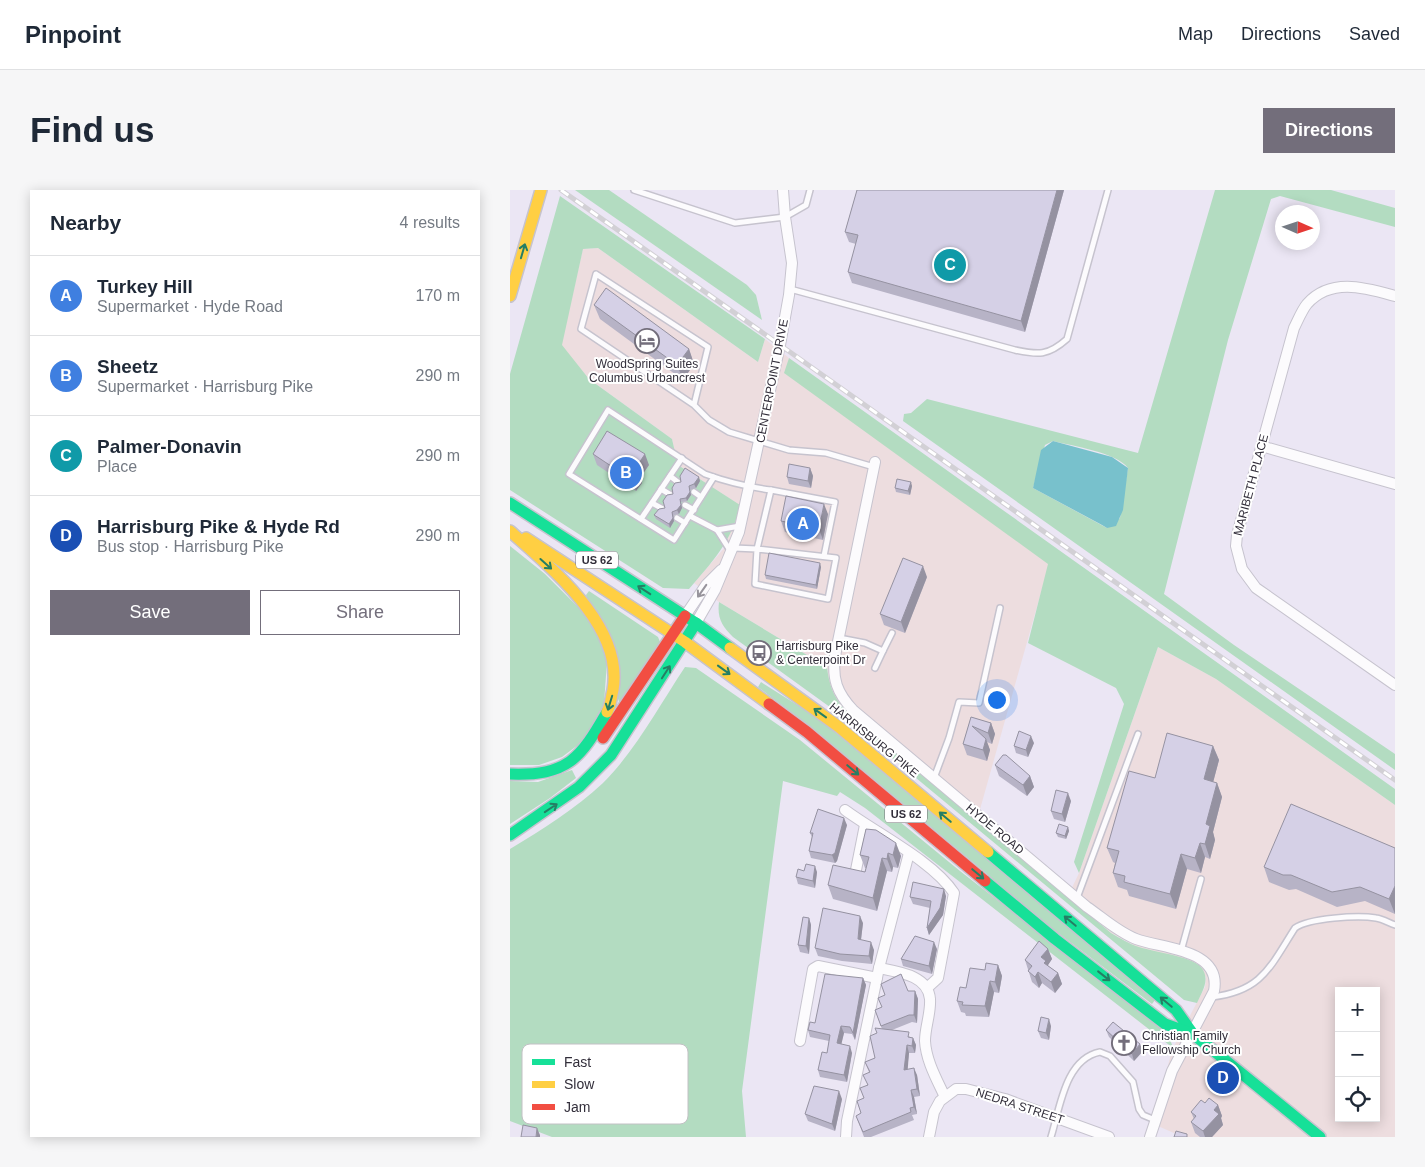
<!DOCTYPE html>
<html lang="en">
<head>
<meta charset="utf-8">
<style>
  :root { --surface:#fff; --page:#f6f6f7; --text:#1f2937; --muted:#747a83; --line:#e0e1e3; --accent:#736e7b }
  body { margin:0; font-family:Arial,sans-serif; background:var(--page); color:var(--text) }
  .controls { position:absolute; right:15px; bottom:15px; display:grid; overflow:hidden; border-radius:0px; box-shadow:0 2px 12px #0003 }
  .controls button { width:45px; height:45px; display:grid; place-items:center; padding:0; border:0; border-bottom:1px solid var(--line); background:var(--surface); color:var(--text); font:25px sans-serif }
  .compass { position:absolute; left:765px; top:15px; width:45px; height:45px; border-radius:50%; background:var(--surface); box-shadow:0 2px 12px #0003; rotate:93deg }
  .you { position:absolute; left:486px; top:509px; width:18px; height:18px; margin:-12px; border:4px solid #fff; border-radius:50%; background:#1a73e8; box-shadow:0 0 0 8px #1a73e833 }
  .badge { display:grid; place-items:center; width:32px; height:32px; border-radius:50%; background:var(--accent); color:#fff; font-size:16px; font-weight:700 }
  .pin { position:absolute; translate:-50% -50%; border:2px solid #fff; box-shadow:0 1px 5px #0006 }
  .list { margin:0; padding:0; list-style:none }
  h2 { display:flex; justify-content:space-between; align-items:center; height:65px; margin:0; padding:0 20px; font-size:21px }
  h2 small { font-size:16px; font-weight:400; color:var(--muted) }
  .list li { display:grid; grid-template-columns:32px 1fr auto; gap:15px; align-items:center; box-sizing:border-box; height:80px; padding:0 20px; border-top:1px solid var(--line) }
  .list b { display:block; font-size:19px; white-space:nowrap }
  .list p { margin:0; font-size:16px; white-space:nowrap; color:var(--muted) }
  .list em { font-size:16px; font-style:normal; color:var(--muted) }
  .actions { display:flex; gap:10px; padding:15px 20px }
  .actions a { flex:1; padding:11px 0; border:1px solid var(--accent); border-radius:0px; text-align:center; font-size:18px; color:var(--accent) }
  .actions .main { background:var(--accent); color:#fff }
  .icon { flex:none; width:28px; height:28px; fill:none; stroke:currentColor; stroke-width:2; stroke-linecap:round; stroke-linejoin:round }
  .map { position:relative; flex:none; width:885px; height:947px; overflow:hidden; border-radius:0px }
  header { display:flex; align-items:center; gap:30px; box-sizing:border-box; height:70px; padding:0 25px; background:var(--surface); border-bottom:1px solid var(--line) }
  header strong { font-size:24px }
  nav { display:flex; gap:28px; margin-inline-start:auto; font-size:18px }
  .intro { display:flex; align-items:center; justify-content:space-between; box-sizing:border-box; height:120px; padding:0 30px }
  h1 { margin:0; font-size:35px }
  .button { padding:12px 22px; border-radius:0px; background:var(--accent); color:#fff; font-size:18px; font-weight:700 }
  main { display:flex; gap:30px; padding:0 30px }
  aside { flex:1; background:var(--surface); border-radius:0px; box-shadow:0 2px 12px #0003 }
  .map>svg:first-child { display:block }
</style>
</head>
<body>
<header>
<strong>Pinpoint</strong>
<nav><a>Map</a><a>Directions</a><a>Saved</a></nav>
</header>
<div class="intro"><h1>Find us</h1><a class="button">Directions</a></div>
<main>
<aside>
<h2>Nearby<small>4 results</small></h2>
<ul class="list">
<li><span class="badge" style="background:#3f7fe0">A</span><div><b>Turkey Hill</b><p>Supermarket · Hyde Road</p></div><em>170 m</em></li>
<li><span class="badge" style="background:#3f7fe0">B</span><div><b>Sheetz</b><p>Supermarket · Harrisburg Pike</p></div><em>290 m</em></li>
<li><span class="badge" style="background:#0f9aa8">C</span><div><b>Palmer-Donavin</b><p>Place</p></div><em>290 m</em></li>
<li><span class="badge" style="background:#1a4fb4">D</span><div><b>Harrisburg Pike &amp; Hyde Rd</b><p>Bus stop · Harrisburg Pike</p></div><em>290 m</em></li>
</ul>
<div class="actions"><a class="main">Save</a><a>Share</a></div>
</aside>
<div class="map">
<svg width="885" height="947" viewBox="0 0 885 947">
  <rect width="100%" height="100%" fill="#ebe6f4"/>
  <g fill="#eddddf" fill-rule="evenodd">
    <polygon points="88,58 248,172 255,149 279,168 275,183 539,374 467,630 334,519 326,510 319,493 317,477 209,412 184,393 216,356 225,312 168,275 162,249 79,189 51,155 73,59"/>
    <path d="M648,457L706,489L885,615V947H673L641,933L663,858L695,797L696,787L679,770L627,757L601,743L558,706L569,683ZM829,801H866V928H829Z"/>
  </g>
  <g fill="#b3dcc1" fill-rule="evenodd">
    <polygon points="65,0 99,0 237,95 246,105 252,130"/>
    <path d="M705,0H821L885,18V37L770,6L761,9L718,150L654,404L724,455L885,564V580L393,231L394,224L401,223L417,209L628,263ZM543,251C562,256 606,262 618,278L610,328L597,338L523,298L535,255Z"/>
    <path d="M50,6L255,149L248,172L88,58L73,59L52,155L79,189L162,249L168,275L230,315C222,352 202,372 179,399L153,398L0,300V184Z"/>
    <polygon points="279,168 885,599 885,615 706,489 648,457 569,683 564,672 614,514 606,498 518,453 538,374 274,183"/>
    <polygon points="0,356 35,384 69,418 89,446 97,471 94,514 72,552 52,567 29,575 0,575"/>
    <polygon points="79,401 148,447 150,452 110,515 76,405"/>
    <path d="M209,412L317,477C319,494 323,506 334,519L601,743C610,748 619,754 629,757C644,762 681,766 691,777C701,789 692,802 687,813L674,810L324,520L223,447C212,436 207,428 209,412Z"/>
    <path d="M175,477L186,478L290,550L450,681L658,843L663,858L355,618L330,602L327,606L273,591L232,901L236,947H42L0,931V659C33,639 65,619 93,593C126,560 149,516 175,477Z"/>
    <polygon points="251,492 308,528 645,810 642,814 543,739 301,537 248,497"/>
    <polygon points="62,580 66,588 40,608 0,634 0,591 28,592"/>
  </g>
  <polygon fill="#78c1cc" points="543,251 602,267 618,278 613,320 606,336 597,338 592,335 523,298 531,260"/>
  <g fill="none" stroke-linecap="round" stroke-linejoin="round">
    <defs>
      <g id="lane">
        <polyline points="124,0 225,33 275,27 296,15 300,0"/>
        <path d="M280,99L505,160C528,165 538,166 557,149L598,0"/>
        <polyline points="184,215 71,139 86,84 198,157 184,215 199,230 219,242 279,260 316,263 364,277"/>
        <polyline points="160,286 169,293"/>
        <path d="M204,287L164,350L59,284L98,220L195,284C217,292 238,297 261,300"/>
        <polyline points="151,299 161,305"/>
        <polyline points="184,302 191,307"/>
        <polyline points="142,313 153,319"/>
        <polyline points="175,315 184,320"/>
        <polyline points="180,326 207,340 221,362"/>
        <polyline points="167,328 175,333"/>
        <polyline points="131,329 172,268"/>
        <polyline points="207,340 230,336"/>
        <polyline points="224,358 247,359 245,394 318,409 326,368 247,359 261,300 325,312 314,366"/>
        <polyline points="329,448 355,453 373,461 382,443"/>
        <polyline points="365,478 373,461"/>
        <polyline points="424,588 439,548 449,512 469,513 490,418"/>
        <polyline points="567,708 628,544"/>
        <polyline points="671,761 691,689"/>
        <path d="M702,807C752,801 760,777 785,738C799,728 848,725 866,728C873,729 879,733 885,735"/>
        <path d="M541,947C550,918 555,869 590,862L600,866L623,892L629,919L633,925L645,930"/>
      </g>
      <g id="street">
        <path d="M885,106C856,98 821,87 797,114C792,120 788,130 784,138L727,345L726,356L732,379L746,398L885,495"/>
        <polyline points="751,256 885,294"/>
        <path d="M365,272L325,466C322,489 327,503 343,520L577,717C593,728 608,742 626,749C653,759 712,759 704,801L662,881L640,947"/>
        <polyline points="175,426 196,395 211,380"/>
        <polyline points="186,433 205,400 229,342 270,155 279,105 282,73 275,27 273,0"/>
        <path d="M335,620C366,643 423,671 444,703L428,788L417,798"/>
        <polyline points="345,685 355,635"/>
        <path d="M369,778C388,782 418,785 420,809C421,823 415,837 415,851C416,870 426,888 434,905"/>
        <polyline points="290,851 303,779 308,776 367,788"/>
        <polyline points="336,947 337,931 369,778 399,663"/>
        <polyline points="419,947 424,922 430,911 446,899 456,899 495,909 599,947"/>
      </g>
      <g id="fast">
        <polyline points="0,313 186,433 220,458"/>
        <path d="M0,584C58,586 70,569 97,522"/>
        <polyline points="0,645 69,597 101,565 186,433"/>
        <polyline points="478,662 666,820 683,844 810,947"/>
        <polyline points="475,691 545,749 655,834 683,844"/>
      </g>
      <g id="slow">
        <polyline points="0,106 31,0"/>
        <path d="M0,341C42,379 114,436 103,500C101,507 101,515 97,522"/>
        <polyline points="16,348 175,452 259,514"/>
        <polyline points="220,458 329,537 478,662"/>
      </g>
      <g id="jam">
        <polyline points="259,514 297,542 475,691"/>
        <polyline points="93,548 175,426"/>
      </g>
    </defs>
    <use href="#lane" stroke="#c6c3ce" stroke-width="8"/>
    <use href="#street" stroke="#c6c3ce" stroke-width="12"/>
    <use href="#fast" stroke="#c6c3ce" stroke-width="14"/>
    <use href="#slow" stroke="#c6c3ce" stroke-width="14"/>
    <use href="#jam" stroke="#c6c3ce" stroke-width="14"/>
    <use href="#lane" stroke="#fcfbfd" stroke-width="5"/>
    <use href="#street" stroke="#fcfbfd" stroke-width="10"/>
    <use href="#fast" stroke="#16e098" stroke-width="11"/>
    <use href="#slow" stroke="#ffcf43" stroke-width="11"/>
    <use href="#jam" stroke="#f24e42" stroke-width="11"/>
    <defs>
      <polyline id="rail" points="51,0 885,590"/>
    </defs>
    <use href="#rail" stroke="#d2d0d5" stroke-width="5"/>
    <use href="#rail" stroke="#fff" stroke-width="3" stroke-dasharray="9" stroke-linecap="butt"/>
  </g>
  <g fill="#b7b3c6">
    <polygon points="347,0 554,0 515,142 342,93 338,82 346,54 339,52 335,42"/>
    <polygon points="84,115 179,159 184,174 173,190 90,129"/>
    <polygon points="83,264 139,275 130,288 132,293 126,301 87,275"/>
    <polygon points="300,278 303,286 301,298 279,294 277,287"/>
    <polygon points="190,291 186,298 180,300 181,305 177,311 171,312 172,318 169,324 164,325 164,331 160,338 146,329 144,325 155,318 163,304"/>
    <polygon points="402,296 400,305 386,302 385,298"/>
    <polygon points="318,324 313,350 275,342 271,331"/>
    <polygon points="311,377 307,399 256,389 255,385"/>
    <polygon points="417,387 395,443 374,435 370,424"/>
    <polygon points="461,527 481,533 485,544 482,554 477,552 480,560 477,571 457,565 453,554"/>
    <polygon points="524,553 518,567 506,563 504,556"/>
    <polygon points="703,556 709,570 703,592 707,593 712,607 703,642 705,650 700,669 695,667 691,683 677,679 666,719 619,706 617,700 608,697 603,683 605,673 603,672 597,658 645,588"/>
    <polygon points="485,575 520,586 524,597 517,606 489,586"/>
    <polygon points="561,611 555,632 544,629 541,621"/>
    <polygon points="337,635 327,671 325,673 301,668 299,661 302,647 300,643"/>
    <polygon points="558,637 559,641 556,649 548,647 546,643"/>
    <polygon points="356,639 391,666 388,678 383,677 382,682 377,681 367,721 323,709 318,695 355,682 356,678 355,678 350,665"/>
    <polygon points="885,658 885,724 855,711 827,717 786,699 779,700 759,692 754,677"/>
    <polygon points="307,682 305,698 288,694 286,687"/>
    <polygon points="436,706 433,725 419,745 417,738 420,718 403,714 400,707"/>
    <polygon points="299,728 301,735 299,764 290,762 288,755"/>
    <polygon points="353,733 351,750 364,760 362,774 332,771 308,766 305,758"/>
    <polygon points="427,759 422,784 393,776 391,769"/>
    <polygon points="538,759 542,769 538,775 538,776 548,783 552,794 545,803 532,793 529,798 522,792 515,770"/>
    <polygon points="488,775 492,786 489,803 484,802 479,827 456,826 455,823 451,822 447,811 456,798 475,780"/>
    <polygon points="353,788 356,795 345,850 342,844 334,843 331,854 342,863 337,892 310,887 308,880 317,863 319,851 300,847 298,840"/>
    <polygon points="398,801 405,801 408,809 407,833 402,832 382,840 403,848 406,855 405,863 399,863 397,879 407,885 410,906 404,907 407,924 402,925 404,930 361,947 354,947 346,926 351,923 347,911 354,908 357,895 359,882 355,872 365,868 372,839 365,820 372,818"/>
    <polygon points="541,836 539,850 531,848 528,841"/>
    <polygon points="596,840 633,861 624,871 599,847"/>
    <polygon points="332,909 325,941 298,931 295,924"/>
    <polygon points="695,913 708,915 712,926 711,928 713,935 702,947 690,947 685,943 681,932 684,929 681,922"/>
  </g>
  <g fill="#9592a1">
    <polygon points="547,0 554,0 515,142 511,131"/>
    <polygon points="179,159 184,174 173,190 167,175"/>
    <polygon points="135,264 139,275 130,288 132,293 126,301 122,290 125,279"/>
    <polygon points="300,278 303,286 301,298 298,291"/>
    <polygon points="189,287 190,291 186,298 184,294"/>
    <polygon points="401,292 402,296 400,305 398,301"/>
    <polygon points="179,296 181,305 177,311 176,308"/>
    <polygon points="170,309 172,318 169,324 167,320"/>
    <polygon points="314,314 318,324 313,350 309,339"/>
    <polygon points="162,322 164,331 160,338 159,334"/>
    <polygon points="310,373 311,377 307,399 306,395"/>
    <polygon points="413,376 417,387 395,443 391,432"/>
    <polygon points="481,533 485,544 482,554 478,543"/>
    <polygon points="521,546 524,553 518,567 516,560"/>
    <polygon points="476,549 480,560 477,571 473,560"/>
    <polygon points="703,556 709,570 700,604 694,589"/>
    <polygon points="520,586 524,597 517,606 513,595"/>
    <polygon points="707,593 712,607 703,642 705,650 700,669 695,654 696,634"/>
    <polygon points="558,603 561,611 555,632 552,624"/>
    <polygon points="334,628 337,635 327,671 325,673 322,665"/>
    <polygon points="558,637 559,641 556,649 555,646"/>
    <polygon points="386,653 391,666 388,678 383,665"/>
    <polygon points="690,653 695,667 691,683 685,668"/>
    <polygon points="378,663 383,677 382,682 377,669"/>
    <polygon points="671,664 677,679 666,719 660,704"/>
    <polygon points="372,668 377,681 367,721 363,708"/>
    <polygon points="305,676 307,682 305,698 303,691"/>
    <polygon points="885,696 885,724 879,709"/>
    <polygon points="434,699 436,706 433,725 419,745 417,738"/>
    <polygon points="350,726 353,733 350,757 348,749"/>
    <polygon points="299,728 301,735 299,764 296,756"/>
    <polygon points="361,752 364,760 362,774 359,766"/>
    <polygon points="424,752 427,759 422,784 419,776"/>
    <polygon points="538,759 542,769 538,775 540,782 531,767"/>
    <polygon points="488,775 492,786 489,803 485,792"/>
    <polygon points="528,782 532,793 529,798 525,787"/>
    <polygon points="548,783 552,794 545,803 541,792"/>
    <polygon points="353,788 356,795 345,850 343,843"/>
    <polygon points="480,791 484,802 479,827 475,816"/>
    <polygon points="405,801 408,809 407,833 404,825"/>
    <polygon points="539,829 541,836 539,850 536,843"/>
    <polygon points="331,836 334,843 330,860 327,853"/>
    <polygon points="403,848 406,855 405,863 402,856"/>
    <polygon points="630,854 633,861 624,871 622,864"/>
    <polygon points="397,855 399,863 397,888 394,880"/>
    <polygon points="340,856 342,863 337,892 334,885"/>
    <polygon points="404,878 407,885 410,906 407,899"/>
    <polygon points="401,900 404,907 407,924 404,917"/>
    <polygon points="329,901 332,909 325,941 322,934"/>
    <polygon points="708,915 712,926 711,928 713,935 702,947 695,947 693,941 704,920"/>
    <polygon points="27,938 30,945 30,947 26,947"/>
  </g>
  <g fill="#d5d0e6" stroke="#9592a1">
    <polygon points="347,0 547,0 511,131 338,82 348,45 335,42"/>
    <polygon points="96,98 179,159 167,175 84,115"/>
    <polygon points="97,241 135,264 125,279 128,282 122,290 83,264"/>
    <polygon points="279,274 300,278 298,291 277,287"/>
    <polygon points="175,278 189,287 184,294 179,296 180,302 176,308 170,309 171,315 167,320 162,322 163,328 159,334 144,325 149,319 155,318 153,311 157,305 163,304 162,298 165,293 171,292 170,286"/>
    <polygon points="387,289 401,292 398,301 385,298"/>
    <polygon points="276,306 314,314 309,339 271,331"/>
    <polygon points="259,363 310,373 306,395 255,385"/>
    <polygon points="393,368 413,376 391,432 370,424"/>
    <polygon points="461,527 481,533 478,543 462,536 476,549 473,560 453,554"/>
    <polygon points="509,541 521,546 516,560 504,556"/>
    <polygon points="657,543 703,556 694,589 707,593 696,634 700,636 695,654 690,653 685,668 671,664 660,704 614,692 615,686 603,683 609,661 597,658 619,581 645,588"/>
    <polygon points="493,565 496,565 520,586 513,595 485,575"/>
    <polygon points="546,600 558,603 552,624 541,621"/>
    <polygon points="781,614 885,658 885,696 879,709 850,697 822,702 781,685 773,685 754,677"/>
    <polygon points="308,619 334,628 325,663 322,665 299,661 303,643 300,643"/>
    <polygon points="549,634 558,637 555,646 546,643"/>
    <polygon points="356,639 366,640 386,653 383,665 378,663 377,669 372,668 363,708 318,695 323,675 355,682 359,667 350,665"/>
    <polygon points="296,674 305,676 303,691 286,687 288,679 294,681"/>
    <polygon points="403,692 434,699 430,718 417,738 421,711 400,707"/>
    <polygon points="313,718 350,726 348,749 361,752 359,766 330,764 305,758"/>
    <polygon points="293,727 299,728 296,756 288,755"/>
    <polygon points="405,746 424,752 419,776 391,769"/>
    <polygon points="529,751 538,759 531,767 536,771 534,773 548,783 541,792 528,782 525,787 518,781 522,776 515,770"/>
    <polygon points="476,773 488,775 485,792 480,791 475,816 452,815 453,812 447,811 450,797 456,798 460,778 475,780"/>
    <polygon points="315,784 353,788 343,843 340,837 331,836 327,853 340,856 334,885 308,880 312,862 317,863 320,845 298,840 300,832 305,833"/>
    <polygon points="391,784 398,801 405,801 404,825 399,825 371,836 365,820 372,817 368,808 375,805 371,794"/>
    <polygon points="531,827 539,829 536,843 528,841"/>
    <polygon points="603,832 630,854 622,864 596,840"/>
    <polygon points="365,838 399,842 398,847 403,848 402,856 397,855 394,880 404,878 407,899 401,900 404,917 400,918 401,922 353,942 346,926 351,923 347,911 354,908 350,898 358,895 353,885 360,882 355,872 365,868 360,846 367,843"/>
    <polygon points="304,896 329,901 322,934 295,924"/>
    <polygon points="699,908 708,915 704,920 709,924 693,941 681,932 686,926 681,922 691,910 695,913"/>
    <polygon points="13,935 27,938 26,947 11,947"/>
    <polygon points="666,941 677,944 677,947 664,947"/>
  </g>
  <defs><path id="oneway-shaft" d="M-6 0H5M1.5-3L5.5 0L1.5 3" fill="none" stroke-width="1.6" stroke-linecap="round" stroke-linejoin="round" transform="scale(1.25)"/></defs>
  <g stroke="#257e64">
    <use href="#oneway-shaft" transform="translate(13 61) rotate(-74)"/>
    <use href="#oneway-shaft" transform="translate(36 374) rotate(42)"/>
    <use href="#oneway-shaft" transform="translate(134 400) rotate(-147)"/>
    <use href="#oneway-shaft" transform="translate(214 480) rotate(36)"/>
    <use href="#oneway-shaft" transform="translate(156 482) rotate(-57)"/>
    <use href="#oneway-shaft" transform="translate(100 513) rotate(107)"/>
    <use href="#oneway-shaft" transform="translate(310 523) rotate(-144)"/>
    <use href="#oneway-shaft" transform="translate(343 580) rotate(40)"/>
    <use href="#oneway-shaft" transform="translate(41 618) rotate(-34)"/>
    <use href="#oneway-shaft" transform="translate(435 627) rotate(-140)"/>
    <use href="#oneway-shaft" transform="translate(468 684) rotate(40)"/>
    <use href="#oneway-shaft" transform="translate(560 731) rotate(-140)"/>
    <use href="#oneway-shaft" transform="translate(594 786) rotate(38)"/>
    <use href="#oneway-shaft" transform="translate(656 812) rotate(-140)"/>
  </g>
  <use stroke="#97949c" href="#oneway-shaft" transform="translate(192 401) rotate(125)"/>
  <defs>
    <symbol id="hotel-ring" viewBox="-11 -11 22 22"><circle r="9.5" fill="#fff" stroke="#736e7b" stroke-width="1.5"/><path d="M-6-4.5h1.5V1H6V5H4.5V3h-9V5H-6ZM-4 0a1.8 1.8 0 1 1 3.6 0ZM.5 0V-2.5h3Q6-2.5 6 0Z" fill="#736e7b"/></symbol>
    <symbol id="bus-ring" viewBox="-11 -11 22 22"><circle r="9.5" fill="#fff" stroke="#736e7b" stroke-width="1.5"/><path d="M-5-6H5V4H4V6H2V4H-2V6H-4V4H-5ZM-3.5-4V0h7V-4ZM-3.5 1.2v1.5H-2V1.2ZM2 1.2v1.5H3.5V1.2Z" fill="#736e7b"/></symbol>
    <symbol id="church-ring" viewBox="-11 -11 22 22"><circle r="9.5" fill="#fff" stroke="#736e7b" stroke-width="1.5"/><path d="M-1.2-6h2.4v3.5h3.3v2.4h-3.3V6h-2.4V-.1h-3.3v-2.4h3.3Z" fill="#736e7b"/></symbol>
  </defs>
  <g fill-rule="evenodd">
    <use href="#hotel-ring" x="123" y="137" width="28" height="28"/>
    <use href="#bus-ring" x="235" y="449" width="28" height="28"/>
    <use href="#church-ring" x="600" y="839" width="28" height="28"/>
  </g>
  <g text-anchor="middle" stroke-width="4" stroke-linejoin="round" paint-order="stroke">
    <g fill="#fff" stroke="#706d75" stroke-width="1">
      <rect x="66" y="361.5" width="42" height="17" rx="4"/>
      <rect x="375" y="615.5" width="42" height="17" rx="4"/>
    </g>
    <g font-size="11" font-weight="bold" fill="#322e3a">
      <text x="87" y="374">US 62</text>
      <text x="396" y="628">US 62</text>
    </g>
    <g font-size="12" fill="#322e3a" stroke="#fff" text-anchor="start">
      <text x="137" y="178" text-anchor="middle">WoodSpring Suites<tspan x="137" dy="14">Columbus Urbancrest</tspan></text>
      <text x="266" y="460">Harrisburg Pike<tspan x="266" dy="14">&amp; Centerpoint Dr</tspan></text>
      <text x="632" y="850">Christian Family<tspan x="632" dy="14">Fellowship Church</tspan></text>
    </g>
    <g font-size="12" fill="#322e3a" stroke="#fff">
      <text transform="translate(262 191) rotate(-79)" y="4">CENTERPOINT DRIVE</text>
      <text transform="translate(741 295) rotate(-75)" y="4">MARIBETH PLACE</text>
      <text transform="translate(364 550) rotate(39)" y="4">HARRISBURG PIKE</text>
      <text transform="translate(485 639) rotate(40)" y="4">HYDE ROAD</text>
      <text transform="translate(510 916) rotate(18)" y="4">NEDRA STREET</text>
    </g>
  </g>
  <rect x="12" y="854" width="166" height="80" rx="8" fill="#fff" stroke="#c2c0c4" stroke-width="1"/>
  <rect x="22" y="869" width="23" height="6" fill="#16e098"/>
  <rect x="22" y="891" width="23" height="7" fill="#ffcf43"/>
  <rect x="22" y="914" width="23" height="6" fill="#f24e42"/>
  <g font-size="14" fill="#322e3a">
    <text x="54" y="877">Fast</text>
    <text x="54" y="899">Slow</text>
    <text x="54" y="922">Jam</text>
  </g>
</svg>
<div class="controls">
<button>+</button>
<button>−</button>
<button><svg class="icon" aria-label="locate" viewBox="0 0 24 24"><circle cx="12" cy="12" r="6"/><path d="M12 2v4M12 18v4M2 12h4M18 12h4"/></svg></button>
</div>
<svg class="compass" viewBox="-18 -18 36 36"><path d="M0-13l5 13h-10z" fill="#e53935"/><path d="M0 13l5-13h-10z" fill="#747a83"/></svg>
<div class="you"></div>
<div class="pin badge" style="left:293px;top:334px;background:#3f7fe0">A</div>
<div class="pin badge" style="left:116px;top:283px;background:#3f7fe0">B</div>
<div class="pin badge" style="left:440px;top:75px;background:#0f9aa8">C</div>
<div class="pin badge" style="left:713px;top:888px;background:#1a4fb4">D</div>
</div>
</main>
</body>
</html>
